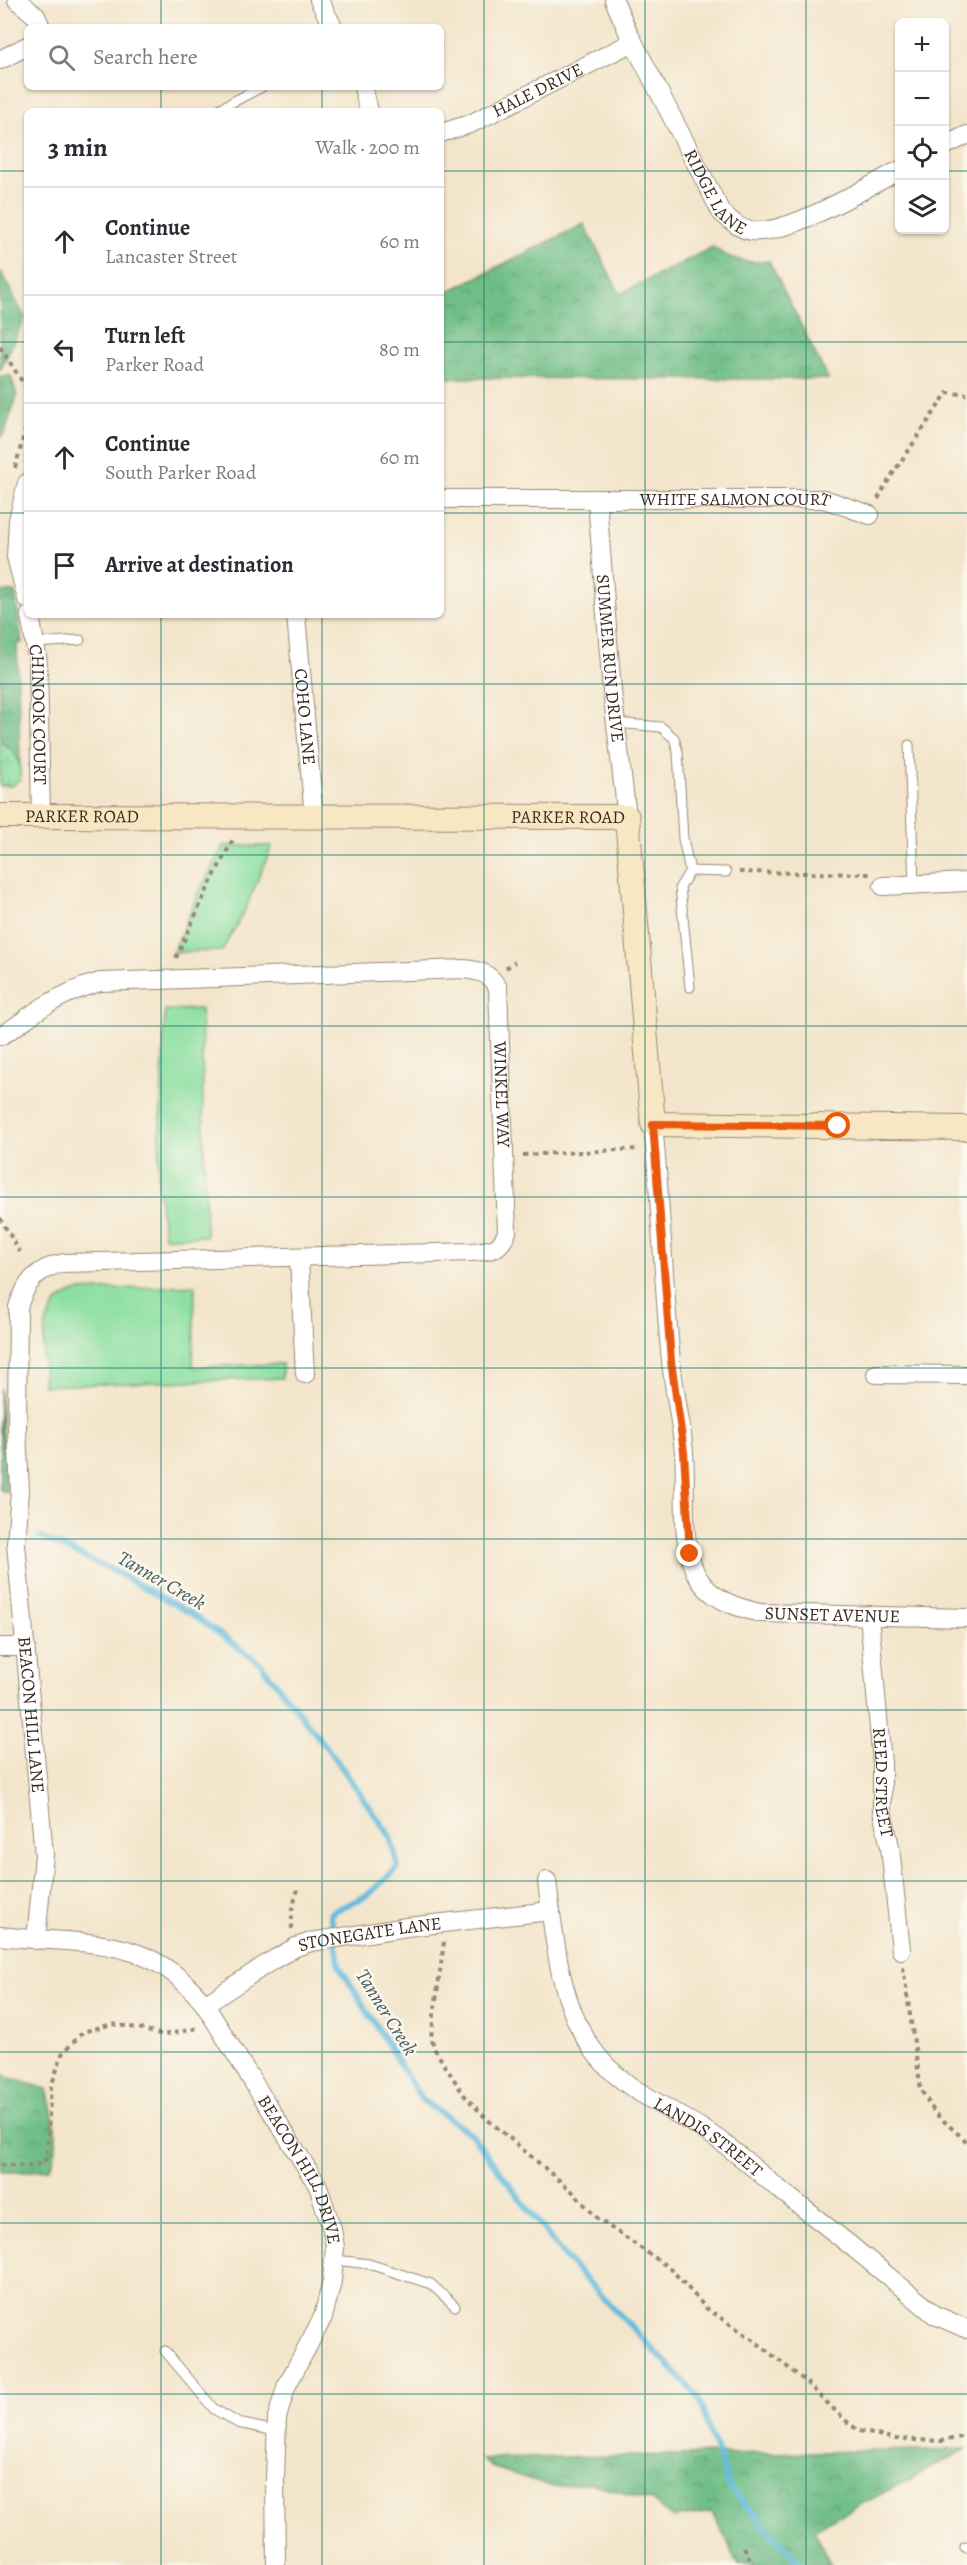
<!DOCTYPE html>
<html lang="en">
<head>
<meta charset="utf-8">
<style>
  :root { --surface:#fff; --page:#f2f2f3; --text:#2b2b33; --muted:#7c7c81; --line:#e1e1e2 }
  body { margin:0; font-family:Alegreya,serif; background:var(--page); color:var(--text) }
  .controls { position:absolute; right:18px; top:18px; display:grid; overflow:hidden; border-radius:9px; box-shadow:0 2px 4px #0004 }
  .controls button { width:54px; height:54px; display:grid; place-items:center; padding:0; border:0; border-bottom:2px solid var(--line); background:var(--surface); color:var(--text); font:30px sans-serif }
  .stop { position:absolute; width:18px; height:18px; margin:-14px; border:4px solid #ea580c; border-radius:50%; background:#fff }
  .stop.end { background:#ea580c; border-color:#fff; box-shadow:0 2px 6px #0008 }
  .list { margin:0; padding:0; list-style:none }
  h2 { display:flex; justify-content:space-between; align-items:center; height:78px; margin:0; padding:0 24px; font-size:26px }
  h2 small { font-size:20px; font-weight:400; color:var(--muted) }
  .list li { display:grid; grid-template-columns:39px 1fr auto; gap:18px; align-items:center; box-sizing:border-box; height:108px; padding:0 24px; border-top:2px solid var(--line) }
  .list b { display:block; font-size:22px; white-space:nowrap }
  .list p { margin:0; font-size:20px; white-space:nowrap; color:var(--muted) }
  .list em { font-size:20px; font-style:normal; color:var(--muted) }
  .icon { flex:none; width:33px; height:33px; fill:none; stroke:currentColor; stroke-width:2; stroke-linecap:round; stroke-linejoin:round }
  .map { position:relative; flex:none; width:967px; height:2565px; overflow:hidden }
  .search { position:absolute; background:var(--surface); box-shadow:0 2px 4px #0004; left:24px; top:24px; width:420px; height:66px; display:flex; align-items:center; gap:15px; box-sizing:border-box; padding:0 21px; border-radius:9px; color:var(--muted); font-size:22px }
  .panel { position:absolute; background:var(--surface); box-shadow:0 2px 4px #0004; left:24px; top:108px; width:420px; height:510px; border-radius:9px }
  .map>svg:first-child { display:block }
</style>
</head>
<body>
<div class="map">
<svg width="967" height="2565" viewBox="0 0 967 2565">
  <defs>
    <pattern id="forest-crowns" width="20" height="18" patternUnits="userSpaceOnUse" patternTransform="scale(1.5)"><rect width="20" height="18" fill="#70be87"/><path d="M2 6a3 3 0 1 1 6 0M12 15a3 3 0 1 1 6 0" fill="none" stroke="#5d9b6e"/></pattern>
    <pattern id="wetland-marsh" width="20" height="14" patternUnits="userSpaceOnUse" patternTransform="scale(1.5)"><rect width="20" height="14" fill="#8bdfa1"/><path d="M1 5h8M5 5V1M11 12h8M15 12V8" fill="none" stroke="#79c08a"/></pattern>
  </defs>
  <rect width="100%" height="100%" fill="#fbf7ec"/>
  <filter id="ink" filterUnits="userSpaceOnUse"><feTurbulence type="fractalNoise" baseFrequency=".0167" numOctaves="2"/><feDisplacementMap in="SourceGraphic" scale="12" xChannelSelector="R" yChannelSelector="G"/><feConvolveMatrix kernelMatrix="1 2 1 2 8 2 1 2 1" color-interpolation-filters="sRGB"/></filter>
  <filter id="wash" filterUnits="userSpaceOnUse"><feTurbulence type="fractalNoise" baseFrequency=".008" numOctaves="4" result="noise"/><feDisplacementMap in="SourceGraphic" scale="24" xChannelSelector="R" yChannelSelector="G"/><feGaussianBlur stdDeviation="1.35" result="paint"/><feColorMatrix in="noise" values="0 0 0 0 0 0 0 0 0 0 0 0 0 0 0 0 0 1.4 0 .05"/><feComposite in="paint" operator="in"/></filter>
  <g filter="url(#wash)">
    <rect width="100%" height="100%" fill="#f3e5cb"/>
    <g fill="#8bdfa1" stroke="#638460" stroke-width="1.5">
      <polygon points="224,846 272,846 245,910 222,951 173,952 199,891"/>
      <polygon points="201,1009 206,1236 164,1237 158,1183 165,1010"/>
      <path d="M195,1285L193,1367L282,1364V1378L43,1386C45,1350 35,1302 79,1291Z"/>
    </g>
    <g fill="url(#forest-crowns)" stroke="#567452" stroke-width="1.5">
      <path d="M584,224L620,294L713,247C730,260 747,264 769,261L828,379L441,378V295Z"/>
      <polygon points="0,270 25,318 0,371"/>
      <polygon points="0,376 11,376 17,396 4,434 0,437"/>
      <polygon points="0,592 15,592 22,643 17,644 20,764 8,746 0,742"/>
      <polygon points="0,1388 7,1492 0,1490"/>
      <path d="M0,2075L47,2089C52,2112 64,2150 48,2169L24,2172H0Z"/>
      <polygon points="967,2449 814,2529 832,2565 739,2565 712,2512 673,2518 652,2501 591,2483 554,2487 491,2467 482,2459"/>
    </g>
    <path fill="url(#wetland-marsh)" stroke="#638460" stroke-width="1.5" d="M0,742C15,749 22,763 20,779L12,786H0Z"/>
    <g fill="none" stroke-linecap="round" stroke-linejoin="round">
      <polyline stroke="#5ebadc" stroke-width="6" points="40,1537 110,1569 192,1614 260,1663 337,1761 390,1836 398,1867 368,1895 330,1913 340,1967 422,2100 472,2135 565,2258 697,2395 730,2489 802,2565"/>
    </g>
  </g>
  <g filter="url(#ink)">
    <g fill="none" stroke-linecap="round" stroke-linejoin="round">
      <defs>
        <g id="lane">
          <polyline points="215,111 262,87"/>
          <polyline points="36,643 80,640"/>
          <polyline points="616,723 661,727 674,738 678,752 683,839 690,871 726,872"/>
          <polyline points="909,745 914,885"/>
          <polyline points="690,871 680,887 690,987"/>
          <polyline points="335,2260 369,2264 431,2284 455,2306"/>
          <polyline points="165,2351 214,2409 238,2423 275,2431"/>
          <polyline points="965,2547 967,2548"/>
        </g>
        <g id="street">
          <polyline points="17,0 36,16 41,27"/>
          <polyline points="319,0 333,27"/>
          <path id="s1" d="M614,0L628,32L721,212C730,220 740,230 752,231C789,235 865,188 900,170"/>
          <polyline points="0,60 27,46"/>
          <polyline points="363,87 369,111"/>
          <path id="s2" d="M441,133L470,124L633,42"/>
          <polyline points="944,146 967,135"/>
          <polyline points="27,483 18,520 16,557 27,599"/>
          <path id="s3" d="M441,499H824L870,515"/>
          <path id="s4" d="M597,500L612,691L627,817"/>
          <path id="s5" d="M30,615L38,662L41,817"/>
          <path id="s6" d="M296,615L314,817"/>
          <polyline points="883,886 967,882"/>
          <path id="s7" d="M0,1036C16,1028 28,1016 43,1007C61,996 80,987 100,982L464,969C481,971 489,973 498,988L507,1232C500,1251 491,1250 473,1252L64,1263C37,1268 26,1282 18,1307L17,1429L20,1491L16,1544L44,1855L36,1940"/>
          <path id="s8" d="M653,1124C661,1203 663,1282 671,1361C674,1391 681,1421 684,1452C687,1489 679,1540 696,1574C709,1599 735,1607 760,1613L967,1618"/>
          <polyline points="299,1258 305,1374"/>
          <polyline points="876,1374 967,1375"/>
          <path id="s9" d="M869,1615L882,1763V1811L890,1847L901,1950"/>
          <polyline points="0,1647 26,1647"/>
          <path id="s10" d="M547,1881C554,1936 559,2001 591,2047C620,2091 670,2106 712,2135C735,2151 757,2171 779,2189C832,2230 884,2272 935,2315L967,2329"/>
          <path id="s11" d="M0,1936C82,1946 148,1931 205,2005L318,2186L332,2229L335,2247L332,2281L323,2317L286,2387L277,2418L275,2479L276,2565"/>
          <path id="s12" d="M205,2005L271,1961L296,1947L311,1942L407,1927L551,1911"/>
        </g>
        <g id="secondary">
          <path id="s13" d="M0,816L627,817L653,1124L967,1128"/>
        </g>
      </defs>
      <use href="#lane" stroke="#978874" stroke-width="11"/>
      <use href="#street" stroke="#978874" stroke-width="20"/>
      <use href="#secondary" stroke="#978874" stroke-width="26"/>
      <g stroke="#978874" stroke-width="4" stroke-dasharray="4.5 4.5" stroke-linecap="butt">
        <polyline points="0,347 27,389"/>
        <polyline points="15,468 27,424"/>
        <polyline points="878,499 890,478 947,393 967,394"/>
        <polyline points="739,872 870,874"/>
        <polyline points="176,958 205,894 234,837"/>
        <polyline points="506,968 515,962"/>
        <polyline points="523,1155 638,1149"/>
        <polyline points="0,1218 20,1252"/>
        <polyline points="292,1929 292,1909 299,1886"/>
        <polyline points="444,1942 431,2037 435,2050 464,2095 487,2119 573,2192 597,2218 671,2269 706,2308 751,2338 805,2381 845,2420 859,2431 896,2439 941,2441 967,2436"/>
        <polyline points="903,1967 921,2090 935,2113 967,2142"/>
        <polyline points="0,2165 35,2166 46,2159 51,2087 62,2054 83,2032 112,2024 143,2029 163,2035 199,2028"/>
        <polyline points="744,2547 753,2565"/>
      </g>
      <use href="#lane" stroke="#fff" stroke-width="9"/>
      <use href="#street" stroke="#fff" stroke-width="18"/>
      <use href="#secondary" stroke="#f7e8c3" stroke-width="24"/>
    </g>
  </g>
  <g fill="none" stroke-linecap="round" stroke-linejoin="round" filter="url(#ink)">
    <polyline stroke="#ea580c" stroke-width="8" points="690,1554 684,1452 671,1361 653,1124 838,1126"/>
  </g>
  <path fill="none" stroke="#0f766e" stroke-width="1.5" stroke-opacity="0.55" d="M161,0V27M322,0V27M484,0V2565M645,0V2565M806,0V2565M161,87V111M322,87V111M0,171H27M441,171H900M944,171H967M0,342H27M441,342H967M0,513H27M441,513H967M161,615V2565M322,615V2565M0,684H967M0,855H967M0,1026H967M0,1197H967M0,1368H967M0,1539H967M0,1710H967M0,1881H967M0,2052H967M0,2223H967M0,2394H967"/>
  <g text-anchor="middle" stroke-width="5" stroke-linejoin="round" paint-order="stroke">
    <g font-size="18" fill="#3b2a1e" stroke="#fbf7ec">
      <text dy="6" stroke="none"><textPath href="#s2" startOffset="106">HALE DRIVE</textPath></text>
      <text dy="6" stroke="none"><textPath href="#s1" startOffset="218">RIDGE LANE</textPath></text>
      <text dy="6" stroke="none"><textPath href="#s3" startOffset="294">WHITE SALMON COURT</textPath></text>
      <text dy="6" stroke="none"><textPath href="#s4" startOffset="159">SUMMER RUN DRIVE</textPath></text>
      <text dy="6" stroke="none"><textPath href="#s5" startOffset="100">CHINOOK COURT</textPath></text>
      <text dy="6" stroke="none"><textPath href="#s6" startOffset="102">COHO LANE</textPath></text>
      <text dy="6" stroke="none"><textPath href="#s13" startOffset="82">PARKER ROAD</textPath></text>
      <text dy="6" stroke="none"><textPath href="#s13" startOffset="568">PARKER ROAD</textPath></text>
      <text dy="6" stroke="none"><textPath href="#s7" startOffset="626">WINKEL WAY</textPath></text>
      <text dy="6" stroke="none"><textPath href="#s8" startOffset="603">SUNSET AVENUE</textPath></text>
      <text dy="6" stroke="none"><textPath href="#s7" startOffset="1692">BEACON HILL LANE</textPath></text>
      <text dy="6" stroke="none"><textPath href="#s9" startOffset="168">REED STREET</textPath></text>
      <text dy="6" stroke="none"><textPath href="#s12" startOffset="183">STONEGATE LANE</textPath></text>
      <text dy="6" stroke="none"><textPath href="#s10" startOffset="322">LANDIS STREET</textPath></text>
      <text dy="6" stroke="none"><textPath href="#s11" startOffset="416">BEACON HILL DRIVE</textPath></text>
    </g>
    <g font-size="20" font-style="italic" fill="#475c60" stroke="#fbf7ec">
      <text transform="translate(162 1580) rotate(30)" y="7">Tanner Creek</text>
      <text transform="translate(387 2012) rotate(58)" y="7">Tanner Creek</text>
    </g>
  </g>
</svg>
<div class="controls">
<button>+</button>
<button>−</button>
<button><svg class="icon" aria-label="locate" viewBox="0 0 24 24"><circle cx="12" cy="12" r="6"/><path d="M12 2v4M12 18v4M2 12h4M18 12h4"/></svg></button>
<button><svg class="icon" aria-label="layers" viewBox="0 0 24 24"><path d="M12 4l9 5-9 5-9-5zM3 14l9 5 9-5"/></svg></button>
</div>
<div class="stop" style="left:838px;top:1126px"></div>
<div class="stop end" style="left:690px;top:1554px"></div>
<div class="search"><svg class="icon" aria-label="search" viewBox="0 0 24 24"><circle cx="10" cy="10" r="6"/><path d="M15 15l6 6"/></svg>Search here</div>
<section class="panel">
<h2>3 min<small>Walk · 200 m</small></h2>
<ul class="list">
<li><svg class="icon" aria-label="ahead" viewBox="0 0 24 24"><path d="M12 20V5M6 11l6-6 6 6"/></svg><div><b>Continue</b><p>Lancaster Street</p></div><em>60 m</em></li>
<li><svg class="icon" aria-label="left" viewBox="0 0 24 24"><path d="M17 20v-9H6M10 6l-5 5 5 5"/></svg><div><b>Turn left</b><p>Parker Road</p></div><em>80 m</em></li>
<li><svg class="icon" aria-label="ahead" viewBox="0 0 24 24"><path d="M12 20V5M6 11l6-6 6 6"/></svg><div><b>Continue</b><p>South Parker Road</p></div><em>60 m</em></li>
<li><svg class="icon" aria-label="arrive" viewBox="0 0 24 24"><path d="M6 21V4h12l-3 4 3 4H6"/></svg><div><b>Arrive at destination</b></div></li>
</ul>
</section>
</div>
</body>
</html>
